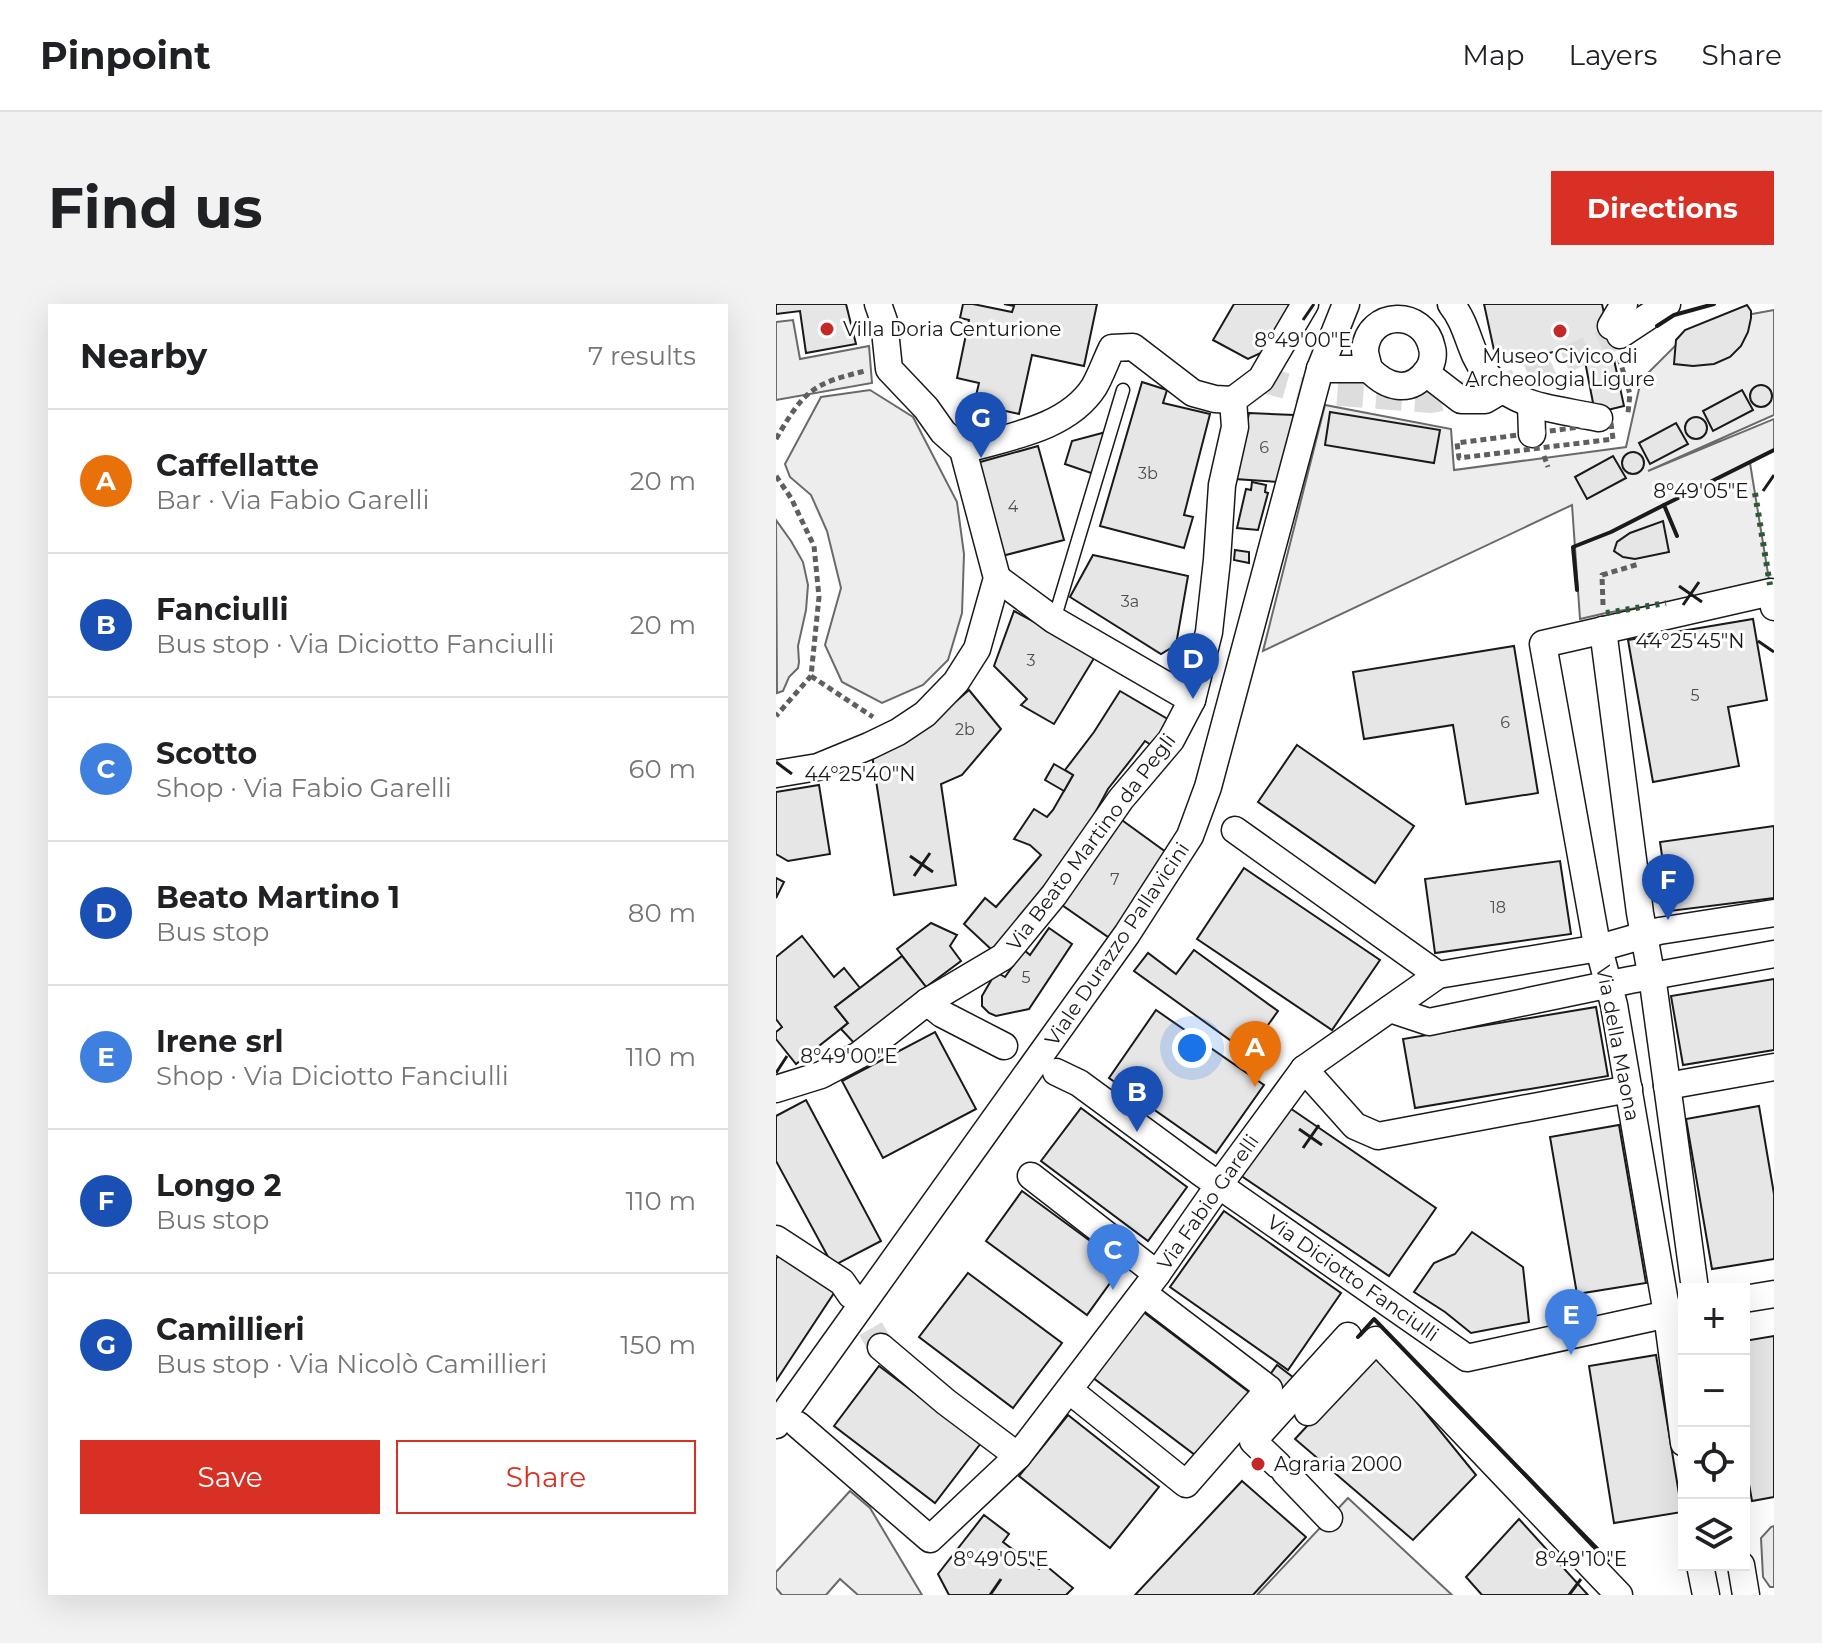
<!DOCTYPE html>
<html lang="en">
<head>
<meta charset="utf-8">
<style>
  :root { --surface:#fff; --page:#f2f2f2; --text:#202124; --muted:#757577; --line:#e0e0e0; --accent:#d93025 }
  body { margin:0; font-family:Montserrat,sans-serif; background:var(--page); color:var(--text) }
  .controls { position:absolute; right:24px; bottom:24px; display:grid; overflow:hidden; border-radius:0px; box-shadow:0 8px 32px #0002 }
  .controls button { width:72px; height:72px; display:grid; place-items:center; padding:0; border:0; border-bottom:2px solid var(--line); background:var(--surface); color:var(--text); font:40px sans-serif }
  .you { position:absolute; left:416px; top:744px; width:28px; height:28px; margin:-20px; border:6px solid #fff; border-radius:50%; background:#1a73e8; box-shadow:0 0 0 12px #1a73e833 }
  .badge { display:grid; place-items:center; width:52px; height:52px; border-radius:50%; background:var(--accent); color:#fff; font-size:26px; font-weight:700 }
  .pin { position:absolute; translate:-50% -66px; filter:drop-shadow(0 2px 4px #0008) }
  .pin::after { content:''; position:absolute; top:42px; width:28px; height:24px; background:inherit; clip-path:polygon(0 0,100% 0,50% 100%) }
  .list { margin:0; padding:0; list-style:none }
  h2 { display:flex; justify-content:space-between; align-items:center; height:104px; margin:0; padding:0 32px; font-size:34px }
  h2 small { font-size:26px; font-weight:400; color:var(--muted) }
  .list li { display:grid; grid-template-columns:52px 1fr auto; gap:24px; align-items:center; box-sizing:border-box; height:144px; padding:0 32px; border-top:2px solid var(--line) }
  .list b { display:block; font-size:30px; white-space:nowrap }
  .list p { margin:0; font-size:26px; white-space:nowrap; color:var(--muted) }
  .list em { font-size:26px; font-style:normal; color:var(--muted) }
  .actions { display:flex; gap:16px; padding:24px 32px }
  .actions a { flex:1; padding:18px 0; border:2px solid var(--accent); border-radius:0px; text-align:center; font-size:28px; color:var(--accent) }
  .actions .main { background:var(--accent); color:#fff }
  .icon { flex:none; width:44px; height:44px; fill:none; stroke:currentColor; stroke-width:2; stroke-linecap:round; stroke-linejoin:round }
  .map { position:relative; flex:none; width:998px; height:1291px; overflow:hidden; border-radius:0px }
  header { display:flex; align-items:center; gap:48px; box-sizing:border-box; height:112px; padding:0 40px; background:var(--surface); border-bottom:2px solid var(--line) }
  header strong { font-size:38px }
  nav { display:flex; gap:44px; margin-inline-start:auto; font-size:28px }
  .intro { display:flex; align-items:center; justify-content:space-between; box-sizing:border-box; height:192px; padding:0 48px }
  h1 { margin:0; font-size:56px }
  .button { padding:20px 36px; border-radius:0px; background:var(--accent); color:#fff; font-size:28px; font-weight:700 }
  main { display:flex; gap:48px; padding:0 48px }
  aside { flex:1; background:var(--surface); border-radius:0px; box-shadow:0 8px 32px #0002 }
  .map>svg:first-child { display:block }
</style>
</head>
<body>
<header>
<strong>Pinpoint</strong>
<nav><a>Map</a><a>Layers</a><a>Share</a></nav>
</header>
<div class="intro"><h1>Find us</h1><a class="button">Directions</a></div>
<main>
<aside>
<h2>Nearby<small>7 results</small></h2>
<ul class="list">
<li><span class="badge" style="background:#e8710a">A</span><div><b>Caffellatte</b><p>Bar · Via Fabio Garelli</p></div><em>20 m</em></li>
<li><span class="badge" style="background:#1a4fb4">B</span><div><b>Fanciulli</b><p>Bus stop · Via Diciotto Fanciulli</p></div><em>20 m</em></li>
<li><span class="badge" style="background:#3f7fe0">C</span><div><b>Scotto</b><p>Shop · Via Fabio Garelli</p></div><em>60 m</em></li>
<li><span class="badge" style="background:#1a4fb4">D</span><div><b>Beato Martino 1</b><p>Bus stop</p></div><em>80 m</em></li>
<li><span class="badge" style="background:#3f7fe0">E</span><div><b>Irene srl</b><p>Shop · Via Diciotto Fanciulli</p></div><em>110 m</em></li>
<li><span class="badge" style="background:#1a4fb4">F</span><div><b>Longo 2</b><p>Bus stop</p></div><em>110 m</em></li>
<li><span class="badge" style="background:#1a4fb4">G</span><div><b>Camillieri</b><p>Bus stop · Via Nicolò Camillieri</p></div><em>150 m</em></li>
</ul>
<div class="actions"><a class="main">Save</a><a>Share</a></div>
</aside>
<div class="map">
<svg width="998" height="1291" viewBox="0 0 998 1291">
  <rect width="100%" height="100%" fill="#fff"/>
  <g fill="#ededed" stroke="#6a6a6a" stroke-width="2">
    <polygon points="998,6 998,111 872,167 998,115 998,146 974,159 994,282 830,309 804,315 796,201 487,347 549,101 675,125 678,166 850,143 865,76 901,40 965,12"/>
    <polygon points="17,16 24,55 93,42 96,79 0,96 0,18"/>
    <polygon points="94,86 137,113 181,198 188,250 186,309 172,356 147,381 106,399 66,378 49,341 65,284 51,227 35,191 14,173 9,160 45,93"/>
    <polygon points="0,216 15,237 27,258 32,281 30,306 22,342 23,358 22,364 13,373 7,387 1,389"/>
    <polygon points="74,1187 94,1204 146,1291 82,1291 64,1275 50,1291 6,1291 0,1284 0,1268"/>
    <polygon points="572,1194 676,1291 481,1291"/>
    <polygon points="998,1222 998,1283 994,1283 987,1273 985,1234 995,1223"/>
  </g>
  <g fill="#e6e6e6" stroke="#1a1a1a" stroke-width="2">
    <polygon points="0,0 70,0 80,40 30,49 24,7 0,10"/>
    <polygon points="187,0 197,0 236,8 238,2 228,0 321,0 308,62 256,51 243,110 198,100 203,79 181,74 193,16 184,14"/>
    <polygon points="458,0 514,0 489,47 472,55 437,36"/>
    <polygon points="708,0 826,0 848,102 819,109 806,42 721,60"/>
    <polygon points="971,1 975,7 975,14 972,28 965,42 954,53 938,60 917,62 898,60 900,36 909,26"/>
    <polygon points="366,78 391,86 387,99 434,110 408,211 417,213 408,244 324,222"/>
    <circle cx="985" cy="92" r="11"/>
    <polygon points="966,86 977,106 937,127 927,107"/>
    <polygon points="554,108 664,126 658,159 549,141"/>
    <polygon points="473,109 518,111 503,178 459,175"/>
    <circle cx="920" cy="124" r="11"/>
    <polygon points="900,119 912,140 874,160 863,139"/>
    <polygon points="330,128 318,170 289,160 296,137"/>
    <polygon points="262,142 288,236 222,253 197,160"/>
    <circle cx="857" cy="159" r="11"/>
    <polygon points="837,152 850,174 811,195 799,173"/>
    <polygon points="476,178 490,181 489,188 492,189 482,226 461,224 470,185 475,186"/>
    <polygon points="887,217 893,248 859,255 847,253 838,247 841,238 854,229"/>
    <polygon points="459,246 473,248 473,259 458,256"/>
    <polygon points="317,251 412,272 400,341 385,350 294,293"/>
    <polygon points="238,307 320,351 278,420 245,401 251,395 218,362"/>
    <polygon points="977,315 991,396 952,403 963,462 877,478 852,336"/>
    <polygon points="738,342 762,489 690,500 677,421 588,435 577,368"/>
    <polygon points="193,386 225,425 186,471 165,480 180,581 118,591 96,451 149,424"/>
    <polygon points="344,387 395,417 375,441 369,437 357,453 332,485 311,524 282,569 217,647 188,620 209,594 220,603 265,551 254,541 238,535 258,505 271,513 277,506 297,471 289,466 318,428"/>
    <polygon points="521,441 638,522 599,579 482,498"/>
    <polygon points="278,460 297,471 288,487 269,476"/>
    <polygon points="43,481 54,550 12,557 0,550 0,488"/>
    <polygon points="343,514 394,551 335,635 283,599"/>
    <polygon points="998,522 998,594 894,607 884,538"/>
    <polygon points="784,557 795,630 659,649 649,575"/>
    <polygon points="468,564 604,656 556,726 421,635"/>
    <polygon points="0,574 8,578 0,594"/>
    <polygon points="155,619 181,631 174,642 185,657 150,683 121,645"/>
    <polygon points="273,624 296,640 253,705 220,712 213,709 206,702 206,692 220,668 229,673 248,646 254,651"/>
    <polygon points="26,632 58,673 68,664 84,684 59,703 72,719 20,760 0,735 0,728 6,723 0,715 0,653"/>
    <polygon points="418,646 502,707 472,749 358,667 372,649 400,670"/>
    <polygon points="126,652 150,683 79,740 65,725 72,719 59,703"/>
    <polygon points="998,675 998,746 907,761 895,692"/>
    <polygon points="820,703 832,772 639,804 627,735"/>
    <polygon points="380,706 488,781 440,849 333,774"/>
    <polygon points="159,728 200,805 107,854 66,777"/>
    <polygon points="30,796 105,937 57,962 0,857 0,812"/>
    <polygon points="511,802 660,904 613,972 464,871"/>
    <polygon points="983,802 998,890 998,955 936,965 910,815"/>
    <polygon points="305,804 411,883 372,937 265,857"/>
    <polygon points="843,821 870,979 801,990 774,833"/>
    <polygon points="246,887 347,961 311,1011 210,937"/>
    <polygon points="448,907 565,989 512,1066 394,983"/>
    <polygon points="696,928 747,963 753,1018 695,1029 669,1008 638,988 658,959 679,950"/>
    <polygon points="6,951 60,986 0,1077 0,954"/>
    <polygon points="192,969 286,1039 237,1104 143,1033"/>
    <polygon points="366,1007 473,1088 423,1154 316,1073"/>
    <polygon points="998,1032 998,1193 976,1197 968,1152 968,1037"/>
    <polygon points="600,1048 700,1171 637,1236 519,1135"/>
    <polygon points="880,1051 906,1208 838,1219 813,1062"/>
    <polygon points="501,1061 526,1080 513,1096 490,1076"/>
    <polygon points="103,1062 205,1139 159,1199 58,1122"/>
    <polygon points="292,1111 383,1183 334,1244 243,1172"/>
    <polygon points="466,1177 530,1233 477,1291 359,1291"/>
    <polygon points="208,1211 233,1230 227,1238 263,1265 268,1260 297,1284 290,1291 173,1291 162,1270"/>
    <polygon points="743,1215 812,1291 706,1291 690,1273"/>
  </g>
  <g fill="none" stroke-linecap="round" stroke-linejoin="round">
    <g stroke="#ddd" stroke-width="26" stroke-dasharray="26 13" stroke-linecap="butt">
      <polyline points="485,75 524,86 655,96 733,81 844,31"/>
      <polyline points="75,991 105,1043"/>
    </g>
    <defs>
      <polyline id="lane" points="278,316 347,86"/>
      <g id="street">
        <path d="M675,0C688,16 691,33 699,51C724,104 773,103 823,114"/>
        <polyline points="835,22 848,0"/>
        <polyline points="844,31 891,0"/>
        <path d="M544,65H593C610,83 634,91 651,67C656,61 658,51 656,44C648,4 592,6 589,46C589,52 592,59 593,65"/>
        <polyline points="650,69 685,96 709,96 726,86"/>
        <polyline points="457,96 485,75 529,0"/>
        <polyline points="755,101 756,130"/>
        <path d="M187,146C231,133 291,125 318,83C325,71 330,56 336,44L357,43L417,89L439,95L457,96"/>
        <polyline points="221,274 278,316 416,396"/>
        <polyline points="827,326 864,609 878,686 919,985"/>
        <polyline points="0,470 42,463 93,442 122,428 149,410 180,378 201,345 221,274 187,146 167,128 150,104 113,65 108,17 102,0"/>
        <polyline points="459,526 662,671"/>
        <polyline points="151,698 166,710 228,742"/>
        <polyline points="614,705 653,718 854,676 998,650"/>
        <polyline points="528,765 579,822 602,832 853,785"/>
        <polyline points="280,768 303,779 424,868 691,1054 906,1007"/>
        <polyline points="891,782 998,763"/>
        <polyline points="0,785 45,771 83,751 151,698 227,653 278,591 345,495 395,436 416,396 433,328 441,256 446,181 459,123 457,96"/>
        <polyline points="255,872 381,970"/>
        <polyline points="0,935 66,978 75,991"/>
        <polyline points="968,995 998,990"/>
        <polyline points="105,1043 170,1098 242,1152"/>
        <polyline points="293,1086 410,1180 493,1085 367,989"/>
        <polyline points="532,1108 600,1036 843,1291"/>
        <polyline points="0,1121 351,630 414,532 432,483 544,65 570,0"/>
        <polyline points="22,1121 154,1235 242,1152 381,970 443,881 528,765 662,671 823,644 883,627 998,609"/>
        <polyline points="908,1139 891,1010 838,701 819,630 767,340 995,288 998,303"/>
        <polyline points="502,1161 477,1137 572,1032"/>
        <polyline points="509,1168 553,1214"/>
        <polyline points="924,1261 930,1291"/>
        <polyline points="965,1261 970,1291"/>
      </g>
    </defs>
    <use href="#lane" stroke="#1a1a1a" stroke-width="15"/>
    <use href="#street" stroke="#1a1a1a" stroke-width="29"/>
    <g stroke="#5f5f5f" stroke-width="5" stroke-dasharray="6 4" stroke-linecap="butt">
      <polyline points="843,54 854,90 852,109 849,109"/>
      <polygon points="835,119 837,135 683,154 681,139"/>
      <path d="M0,135C28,87 35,80 89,67"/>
      <polyline points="768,152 772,163"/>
      <polyline points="0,172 15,194 38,242 43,293 35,372 0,412"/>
      <polyline points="827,301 826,271 863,260"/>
      <polyline points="35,372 97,413"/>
    </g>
    <use href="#lane" stroke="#fff" stroke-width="12"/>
    <use href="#street" stroke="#fff" stroke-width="26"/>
    <g stroke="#2b5a34" stroke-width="6" stroke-dasharray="4 6" stroke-linecap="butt">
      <polyline points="979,189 994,281"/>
      <polyline points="830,309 890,299"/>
    </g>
    <g stroke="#1a1a1a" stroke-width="4">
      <polyline points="881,22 898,11 938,0"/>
      <polyline points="901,232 888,201 998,146"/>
      <polyline points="801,286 797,243 835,228 888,201"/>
      <polyline points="582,1033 598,1015 832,1256"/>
    </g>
  </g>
  <path fill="none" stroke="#1a1a1a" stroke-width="3" d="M527,16L538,0M987,187L998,171M903,282L926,298M907,301L923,278M982,337L998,348M0,458L16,470M134,552L157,568M138,572L154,549M0,769L11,752M523,825L546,841M527,844L543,821M214,1291L225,1275M793,1291L805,1275"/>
  <g fill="#c62828" stroke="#fff" stroke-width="3">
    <circle cx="51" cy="25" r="8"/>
    <circle cx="784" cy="27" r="8"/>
    <circle cx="482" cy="1160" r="8"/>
  </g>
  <g text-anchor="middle" stroke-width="6" stroke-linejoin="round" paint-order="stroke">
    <g font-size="16" fill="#4d4d4d">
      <text x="488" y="149">6</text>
      <text x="372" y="175">3b</text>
      <text x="237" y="208">4</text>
      <text x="354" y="303">3a</text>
      <text x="255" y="362">3</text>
      <text x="919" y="397">5</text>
      <text x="729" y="424">6</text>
      <text x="189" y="431">2b</text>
      <text x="339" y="581">7</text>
      <text x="722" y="609">18</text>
      <text x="250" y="679">5</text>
    </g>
    <g font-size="20" fill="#1a1a1a" stroke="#fff" text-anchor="start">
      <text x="67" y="32">Villa Doria Centurione</text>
      <text x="784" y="59" text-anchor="middle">Museo Civico di<tspan x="784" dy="23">Archeologia Ligure</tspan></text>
      <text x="498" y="1167">Agraria 2000</text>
    </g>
    <g font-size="20" fill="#1a1a1a" stroke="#fff">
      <text transform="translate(315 538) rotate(-53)" y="7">Via Beato Martino da Pegli</text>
      <text transform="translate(341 640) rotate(-56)" y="7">Viale Durazzo Pallavicini</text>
      <text transform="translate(842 739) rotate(79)" y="7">Via della Maona</text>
      <text transform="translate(432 898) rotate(-55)" y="7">Via Fabio Garelli</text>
      <text transform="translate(577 974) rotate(35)" y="7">Via Diciotto Fanciulli</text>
    </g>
  </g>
  <g font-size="20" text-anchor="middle" fill="#1a1a1a" stroke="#fff" stroke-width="6" stroke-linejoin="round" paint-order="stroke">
    <text x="527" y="43">8°49'00"E</text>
    <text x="925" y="194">8°49'05"E</text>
    <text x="914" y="344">44°25'45"N</text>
    <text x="84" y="477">44°25'40"N</text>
    <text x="73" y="759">8°49'00"E</text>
    <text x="225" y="1262">8°49'05"E</text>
    <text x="805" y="1262">8°49'10"E</text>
  </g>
</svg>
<div class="controls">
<button>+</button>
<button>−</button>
<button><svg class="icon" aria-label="locate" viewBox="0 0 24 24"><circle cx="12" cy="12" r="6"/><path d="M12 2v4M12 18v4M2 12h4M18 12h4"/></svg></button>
<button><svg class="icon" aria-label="layers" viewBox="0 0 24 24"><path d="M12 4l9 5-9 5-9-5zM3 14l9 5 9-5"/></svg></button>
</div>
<div class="you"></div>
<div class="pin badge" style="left:479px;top:783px;background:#e8710a">A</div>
<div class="pin badge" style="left:361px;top:828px;background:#1a4fb4">B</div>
<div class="pin badge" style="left:337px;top:986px;background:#3f7fe0">C</div>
<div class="pin badge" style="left:417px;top:395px;background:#1a4fb4">D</div>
<div class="pin badge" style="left:795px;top:1051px;background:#3f7fe0">E</div>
<div class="pin badge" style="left:892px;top:616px;background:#1a4fb4">F</div>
<div class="pin badge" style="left:205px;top:154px;background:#1a4fb4">G</div>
</div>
</main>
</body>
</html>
